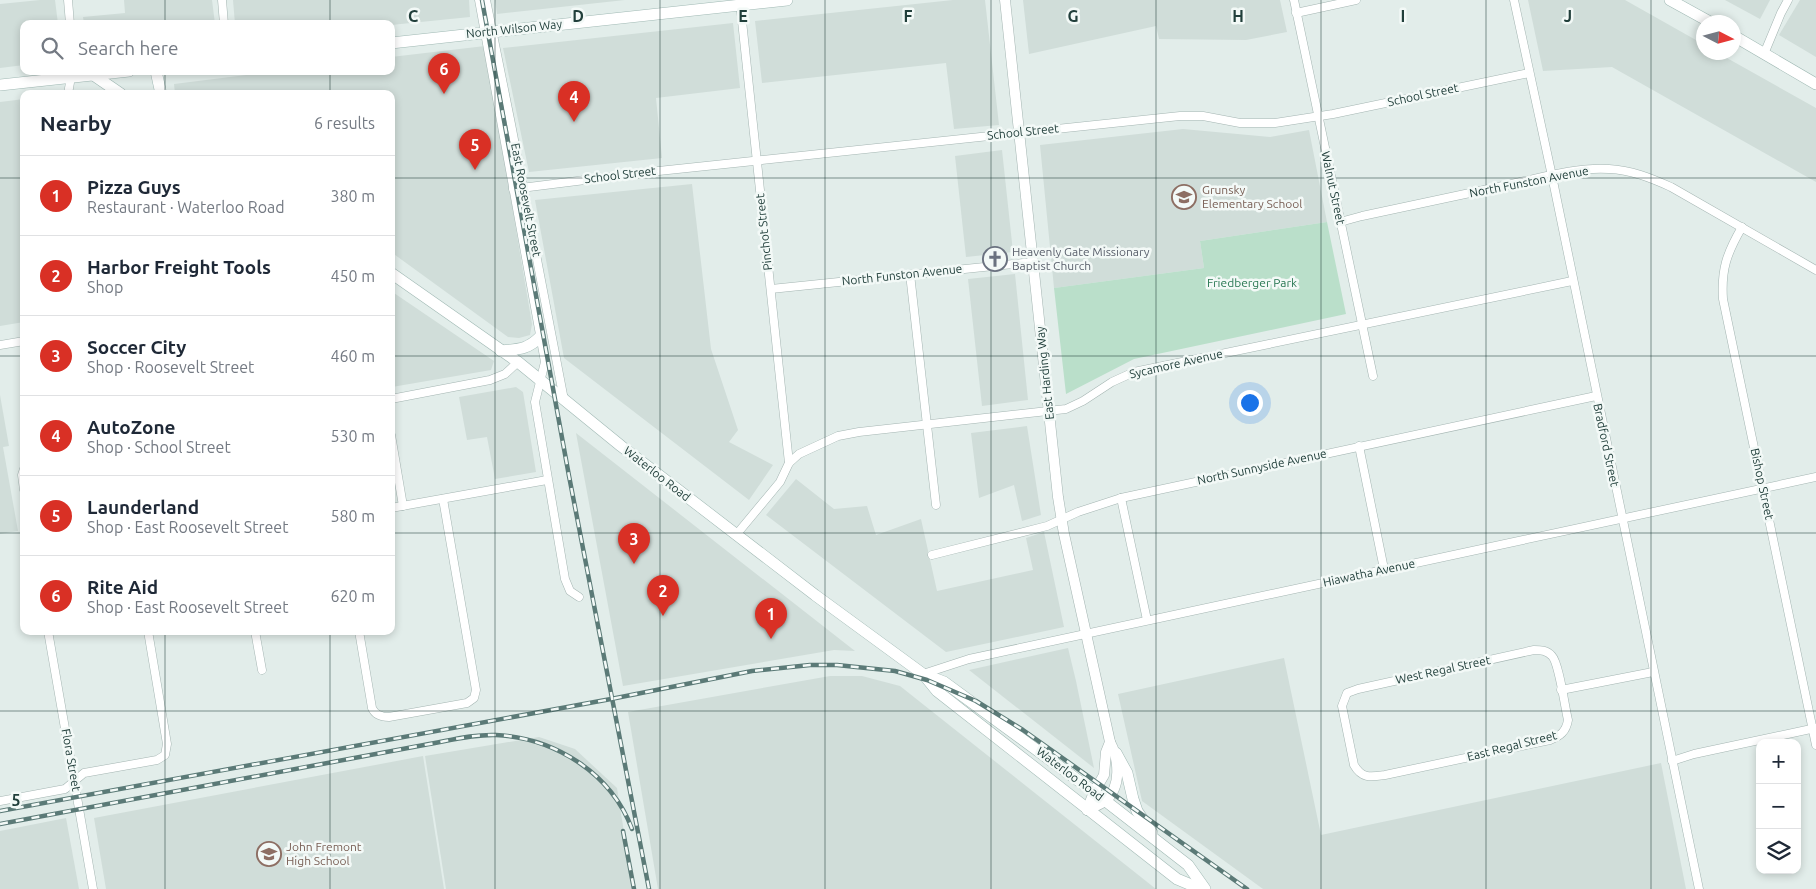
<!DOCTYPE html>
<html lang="en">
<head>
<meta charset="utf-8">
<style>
  :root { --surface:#fff; --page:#f2f2f3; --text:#1f2937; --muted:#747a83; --line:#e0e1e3; --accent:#d93025 }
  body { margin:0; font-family:Ubuntu,sans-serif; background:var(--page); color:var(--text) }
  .controls { position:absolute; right:15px; bottom:15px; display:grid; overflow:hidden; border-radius:10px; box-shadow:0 2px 8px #0003 }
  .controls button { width:45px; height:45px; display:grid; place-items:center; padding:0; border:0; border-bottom:1px solid var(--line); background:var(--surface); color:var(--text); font:25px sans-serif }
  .compass { position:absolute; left:1696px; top:15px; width:45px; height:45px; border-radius:50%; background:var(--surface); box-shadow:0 2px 8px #0003; rotate:96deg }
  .you { position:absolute; left:1249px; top:402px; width:18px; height:18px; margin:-12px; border:4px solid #fff; border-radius:50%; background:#1a73e8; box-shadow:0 0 0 8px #1a73e833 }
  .badge { display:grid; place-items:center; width:32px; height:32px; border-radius:50%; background:var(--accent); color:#fff; font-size:16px; font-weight:700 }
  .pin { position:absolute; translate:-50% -41px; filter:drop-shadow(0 1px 2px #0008) }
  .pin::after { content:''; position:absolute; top:26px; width:18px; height:15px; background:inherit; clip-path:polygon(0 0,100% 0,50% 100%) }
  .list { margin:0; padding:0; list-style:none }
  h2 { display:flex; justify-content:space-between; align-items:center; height:65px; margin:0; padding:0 20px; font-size:21px }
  h2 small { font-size:16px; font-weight:400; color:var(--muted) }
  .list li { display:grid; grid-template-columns:32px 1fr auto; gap:15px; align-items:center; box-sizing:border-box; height:80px; padding:0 20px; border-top:1px solid var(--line) }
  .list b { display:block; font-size:19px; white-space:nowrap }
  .list p { margin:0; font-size:16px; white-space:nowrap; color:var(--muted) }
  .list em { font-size:16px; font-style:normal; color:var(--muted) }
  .icon { flex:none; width:28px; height:28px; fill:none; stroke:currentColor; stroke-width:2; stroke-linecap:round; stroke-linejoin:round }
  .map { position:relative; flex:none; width:1816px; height:889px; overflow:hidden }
  .search { position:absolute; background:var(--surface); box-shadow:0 2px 8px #0003; left:20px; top:20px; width:375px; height:55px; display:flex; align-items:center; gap:12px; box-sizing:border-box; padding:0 18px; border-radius:10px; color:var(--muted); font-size:19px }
  .panel { position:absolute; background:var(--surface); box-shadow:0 2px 8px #0003; left:20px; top:90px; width:375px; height:545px; border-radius:10px }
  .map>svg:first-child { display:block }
</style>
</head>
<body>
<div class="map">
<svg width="1816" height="889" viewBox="0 0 1816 889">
  <rect width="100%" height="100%" fill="#e2edea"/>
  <g fill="#d0ddd9">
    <polygon points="40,0 55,0 58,24 24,24 24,65 0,68 0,4"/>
    <polygon points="124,0 212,0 215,24 84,24 83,17 125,13"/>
    <polygon points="233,0 469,0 470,17 391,25 235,24"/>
    <polygon points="495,0 625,0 497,14"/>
    <polygon points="953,0 985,0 999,125 954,129 946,63 762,83 755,21"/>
    <polygon points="1023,0 1280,0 1287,32 1246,40 1159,39 1156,26 1029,54"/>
    <polygon points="1528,0 1625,0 1703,44 1704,52 1718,53 1816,108 1816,182 1612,67 1543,71"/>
    <polygon points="1725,0 1770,0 1760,19"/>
    <polygon points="1800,0 1816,0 1816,57 1779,35"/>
    <polygon points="733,23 740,88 656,98 662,158 529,172 503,48"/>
    <polygon points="485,46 532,324 530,335 519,338 508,337 391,252 391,94 175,94 174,84 277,71 391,71 391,57"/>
    <polygon points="24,99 24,322 0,326 0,102"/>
    <polygon points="1183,129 1270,137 1309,130 1327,222 1200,241 1204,268 1054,288 1040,145"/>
    <polygon points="1002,150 1013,252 966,257 955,156"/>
    <polygon points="692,184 711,349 738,430 729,442 773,465 749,500 564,358 535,200"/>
    <polygon points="1015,274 1028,400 982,406 968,279"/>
    <polygon points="391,291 494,361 491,370 392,387"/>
    <polygon points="516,387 523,392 536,472 495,479 487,437 467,440 459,397"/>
    <polygon points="0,395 9,446 3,447 18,531 0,534"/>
    <polygon points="1027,426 1041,515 1022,521 1014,485 979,498 971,433"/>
    <polygon points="576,433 855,651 834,650 623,686"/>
    <polygon points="796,479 834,509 867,506 876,535 921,519 937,591 1033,570 1026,538 1044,532 1064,627 946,652 766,515"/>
    <polygon points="1068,648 1076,681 1094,768 969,670"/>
    <polygon points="1284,658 1321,835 1661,763 1686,889 1263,889 1142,801 1118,694"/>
    <polygon points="830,676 862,676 900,686 1156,889 658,889 628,712"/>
    <polygon points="539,737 575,749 617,788 633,889 446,889 425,756"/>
    <polygon points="423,756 444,889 106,889 94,818"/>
    <polygon points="66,818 79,889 0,889 0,831"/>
  </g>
  <polygon fill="#badfca" points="1327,222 1346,314 1134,359 1066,394 1054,288 1204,268 1200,241"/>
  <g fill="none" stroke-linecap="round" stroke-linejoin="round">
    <defs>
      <g id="minor">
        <polyline points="68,0 70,24"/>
        <polyline points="222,0 224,24"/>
        <polyline points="479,0 545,362 535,402 565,579 570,591 579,597"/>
        <polyline points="486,0 511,124 564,400"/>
        <polyline points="1294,0 1373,376"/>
        <polyline points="1514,0 1552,176 1699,889"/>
        <polyline points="740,2 789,463"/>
        <polyline points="1296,13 1356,0"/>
        <polyline points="1764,54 1781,13 1788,0"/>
        <polyline points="68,94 72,71"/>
        <polyline points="513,189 649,172 1180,116 1203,116 1240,123 1275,123 1333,114 1529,73"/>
        <path d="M1340,222L1362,216C1412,205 1462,195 1512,184C1543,177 1577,167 1609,169C1631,170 1651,178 1671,187L1816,270"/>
        <path d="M1742,227C1727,253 1721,269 1723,299L1816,745"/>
        <polyline points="910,274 936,505"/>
        <polyline points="771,289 1033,262"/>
        <polyline points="0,345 24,341"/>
        <polyline points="391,399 490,380 505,374 518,362"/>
        <polyline points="391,435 403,506"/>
        <polyline points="1359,446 1384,569"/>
        <polyline points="24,469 22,475 24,490"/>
        <polyline points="1121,498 1147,620"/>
        <polyline points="391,508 547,480"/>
        <polyline points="736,535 780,482 789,463 799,454 838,436 859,432 1066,409 1083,401 1112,382 1134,372 1572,281"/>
        <polyline points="932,555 1047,526 1078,512 1121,498 1596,396"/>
        <polyline points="48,631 93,889"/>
        <polyline points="255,631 262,670"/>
        <path d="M359,631L372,708C375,715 381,717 389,717L467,703L474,698L476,690L443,499"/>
        <path d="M1534,650C1540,650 1547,650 1552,656C1559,663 1565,708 1568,720C1566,732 1560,736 1550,740L1385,775C1371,777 1362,779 1354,765L1342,706L1347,693L1358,689Z"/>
        <polyline points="923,674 969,659 1816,477"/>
        <polyline points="1561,690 1653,672"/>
        <polyline points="1672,761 1694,754 1816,728"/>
        <polyline points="0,801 65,789 84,773 157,760 165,755 167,744 148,631"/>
      </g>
      <g id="tertiary">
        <path d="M1005,0L1058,497L1064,534L1110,742C1119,759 1122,787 1105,801C1100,805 1093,807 1087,810"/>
        <polyline points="1087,810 1094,792 1104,775 1106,752 1110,742"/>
      </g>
      <g id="secondary">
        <polyline points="1670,0 1710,22"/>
        <polyline points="1734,36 1816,84"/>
        <polyline points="391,43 787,0"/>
        <polyline points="156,71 161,94"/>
        <polyline points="92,74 121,94"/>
        <polyline points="0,85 129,71"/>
        <polyline points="391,273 518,362 621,446 815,595 923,674 944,682 1094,792 1188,865 1205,889"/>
        <path d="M501,351C518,349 527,350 540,337"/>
        <polyline points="924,675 937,691 1177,879 1201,889"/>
        <polyline points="1116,753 1127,773 1133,799 1137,811 1152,833"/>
      </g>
    </defs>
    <use href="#minor" stroke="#a4b5b2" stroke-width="9"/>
    <use href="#tertiary" stroke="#a4b5b2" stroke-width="11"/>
    <use href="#secondary" stroke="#a0b9b4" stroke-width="12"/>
    <use href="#minor" stroke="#fff" stroke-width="8"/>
    <use href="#tertiary" stroke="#fff" stroke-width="10"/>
    <use href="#secondary" stroke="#fff" stroke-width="11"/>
    <defs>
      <g id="rail">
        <polyline points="482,0 569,476 649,889"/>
        <polyline points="0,811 611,699 752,671 810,665 837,665 895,671 927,680 976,701 1023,730 1247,889"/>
        <path d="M0,824L424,745C448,741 472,734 496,735C555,738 611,773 632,829"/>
        <polyline points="623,831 634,889"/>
      </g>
    </defs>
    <use href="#rail" stroke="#5b7a77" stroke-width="4.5"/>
    <use href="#rail" stroke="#f3f9f7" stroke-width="2.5" stroke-dasharray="8" stroke-linecap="butt"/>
  </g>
  <path fill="none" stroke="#213f3b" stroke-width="1" stroke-opacity="0.55" d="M165,0V24M330,0V24M495,0V889M660,0V889M825,0V889M991,0V889M1156,0V889M1321,0V889M1486,0V889M1651,0V889M165,71V94M330,71V94M0,178H24M391,178H1816M0,356H24M391,356H1816M0,533H24M391,533H1816M165,631V889M330,631V889M0,711H1816"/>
  <defs>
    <symbol id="school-ring" viewBox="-11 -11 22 22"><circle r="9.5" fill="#f3f9f7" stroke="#8d6e63" stroke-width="1.5"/><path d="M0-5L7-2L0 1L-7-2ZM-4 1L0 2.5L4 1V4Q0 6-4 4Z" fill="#8d6e63"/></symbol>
    <symbol id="church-ring" viewBox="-11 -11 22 22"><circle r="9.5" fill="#f3f9f7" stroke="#6b7280" stroke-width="1.5"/><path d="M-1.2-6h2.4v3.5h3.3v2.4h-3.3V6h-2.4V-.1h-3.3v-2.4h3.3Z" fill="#6b7280"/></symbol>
  </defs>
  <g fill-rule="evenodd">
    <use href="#school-ring" x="1170" y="183" width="28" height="28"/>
    <use href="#church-ring" x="981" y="245" width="28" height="28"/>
    <use href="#school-ring" x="255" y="840" width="28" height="28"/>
  </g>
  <g text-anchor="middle" stroke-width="5" stroke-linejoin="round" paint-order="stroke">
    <g font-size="12" fill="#213f3b" stroke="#f3f9f7">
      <text transform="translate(514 29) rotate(-6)" y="4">North Wilson Way</text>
      <text transform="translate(1423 95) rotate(-12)" y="4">School Street</text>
      <text transform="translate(1023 132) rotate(-6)" y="4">School Street</text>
      <text transform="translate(620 175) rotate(-7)" y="4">School Street</text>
      <text transform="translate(1529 182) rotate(-11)" y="4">North Funston Avenue</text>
      <text transform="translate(1333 188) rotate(78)" y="4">Walnut Street</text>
      <text transform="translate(526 200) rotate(79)" y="4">East Roosevelt Street</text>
      <text transform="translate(764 232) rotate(-96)" y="4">Pinchot Street</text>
      <text transform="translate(902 275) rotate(-6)" y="4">North Funston Avenue</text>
      <text transform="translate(1176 364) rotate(-13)" y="4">Sycamore Avenue</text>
      <text transform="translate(1045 373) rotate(-96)" y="4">East Harding Way</text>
      <text transform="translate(1606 445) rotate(78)" y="4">Bradford Street</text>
      <text transform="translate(1262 467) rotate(-12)" y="4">North Sunnyside Avenue</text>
      <text transform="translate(657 474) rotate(38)" y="4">Waterloo Road</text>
      <text transform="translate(1762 484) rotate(78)" y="4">Bishop Street</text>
      <text transform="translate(1369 573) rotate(-12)" y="4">Hiawatha Avenue</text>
      <text transform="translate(1443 670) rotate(-12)" y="4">West Regal Street</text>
      <text transform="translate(1512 746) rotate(-14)" y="4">East Regal Street</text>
      <text transform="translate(71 760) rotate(80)" y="4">Flora Street</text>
      <text transform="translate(1070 774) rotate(37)" y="4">Waterloo Road</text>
    </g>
    <g font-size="12" fill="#785e54" stroke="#f3f9f7" text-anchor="start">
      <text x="1202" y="194">Grunsky<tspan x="1202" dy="14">Elementary School</tspan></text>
      <text x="286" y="851">John Fremont<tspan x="286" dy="14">High School</tspan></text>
    </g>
    <g font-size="12" fill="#5b616d" stroke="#f3f9f7" text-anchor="start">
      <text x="1012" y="256">Heavenly Gate Missionary<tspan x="1012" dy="14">Baptist Church</tspan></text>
    </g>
    <g font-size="12" fill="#297853" stroke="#f3f9f7">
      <text x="1252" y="287">Friedberger Park</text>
    </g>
  </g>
  <g font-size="16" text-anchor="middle" font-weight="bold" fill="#213f3b" stroke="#f3f9f7" stroke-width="5" stroke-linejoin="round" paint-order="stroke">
    <text x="413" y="22">C</text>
    <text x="578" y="22">D</text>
    <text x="743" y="22">E</text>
    <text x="908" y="22">F</text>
    <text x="1073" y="22">G</text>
    <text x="1238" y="22">H</text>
    <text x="1403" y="22">I</text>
    <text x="1568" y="22">J</text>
    <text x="16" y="806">5</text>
  </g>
</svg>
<div class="controls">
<button>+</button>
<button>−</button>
<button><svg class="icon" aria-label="layers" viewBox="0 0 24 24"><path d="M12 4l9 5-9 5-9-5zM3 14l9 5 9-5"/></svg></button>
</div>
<svg class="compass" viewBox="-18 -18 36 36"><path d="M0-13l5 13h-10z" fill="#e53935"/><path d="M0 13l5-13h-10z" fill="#747a83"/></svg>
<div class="you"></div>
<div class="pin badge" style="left:771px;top:639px">1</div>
<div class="pin badge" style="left:663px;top:616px">2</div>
<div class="pin badge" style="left:634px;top:564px">3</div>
<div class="pin badge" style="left:574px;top:122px">4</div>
<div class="pin badge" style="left:475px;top:170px">5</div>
<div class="pin badge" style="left:444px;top:94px">6</div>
<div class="search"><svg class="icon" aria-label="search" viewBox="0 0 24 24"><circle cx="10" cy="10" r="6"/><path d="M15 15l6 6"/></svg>Search here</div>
<section class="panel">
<h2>Nearby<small>6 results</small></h2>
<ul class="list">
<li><span class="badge">1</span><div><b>Pizza Guys</b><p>Restaurant · Waterloo Road</p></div><em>380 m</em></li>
<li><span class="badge">2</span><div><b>Harbor Freight Tools</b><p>Shop</p></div><em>450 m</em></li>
<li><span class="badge">3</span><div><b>Soccer City</b><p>Shop · Roosevelt Street</p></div><em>460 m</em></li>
<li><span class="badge">4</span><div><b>AutoZone</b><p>Shop · School Street</p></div><em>530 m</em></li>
<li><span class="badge">5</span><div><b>Launderland</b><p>Shop · East Roosevelt Street</p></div><em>580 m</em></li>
<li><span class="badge">6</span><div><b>Rite Aid</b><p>Shop · East Roosevelt Street</p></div><em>620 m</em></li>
</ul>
</section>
</div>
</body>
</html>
